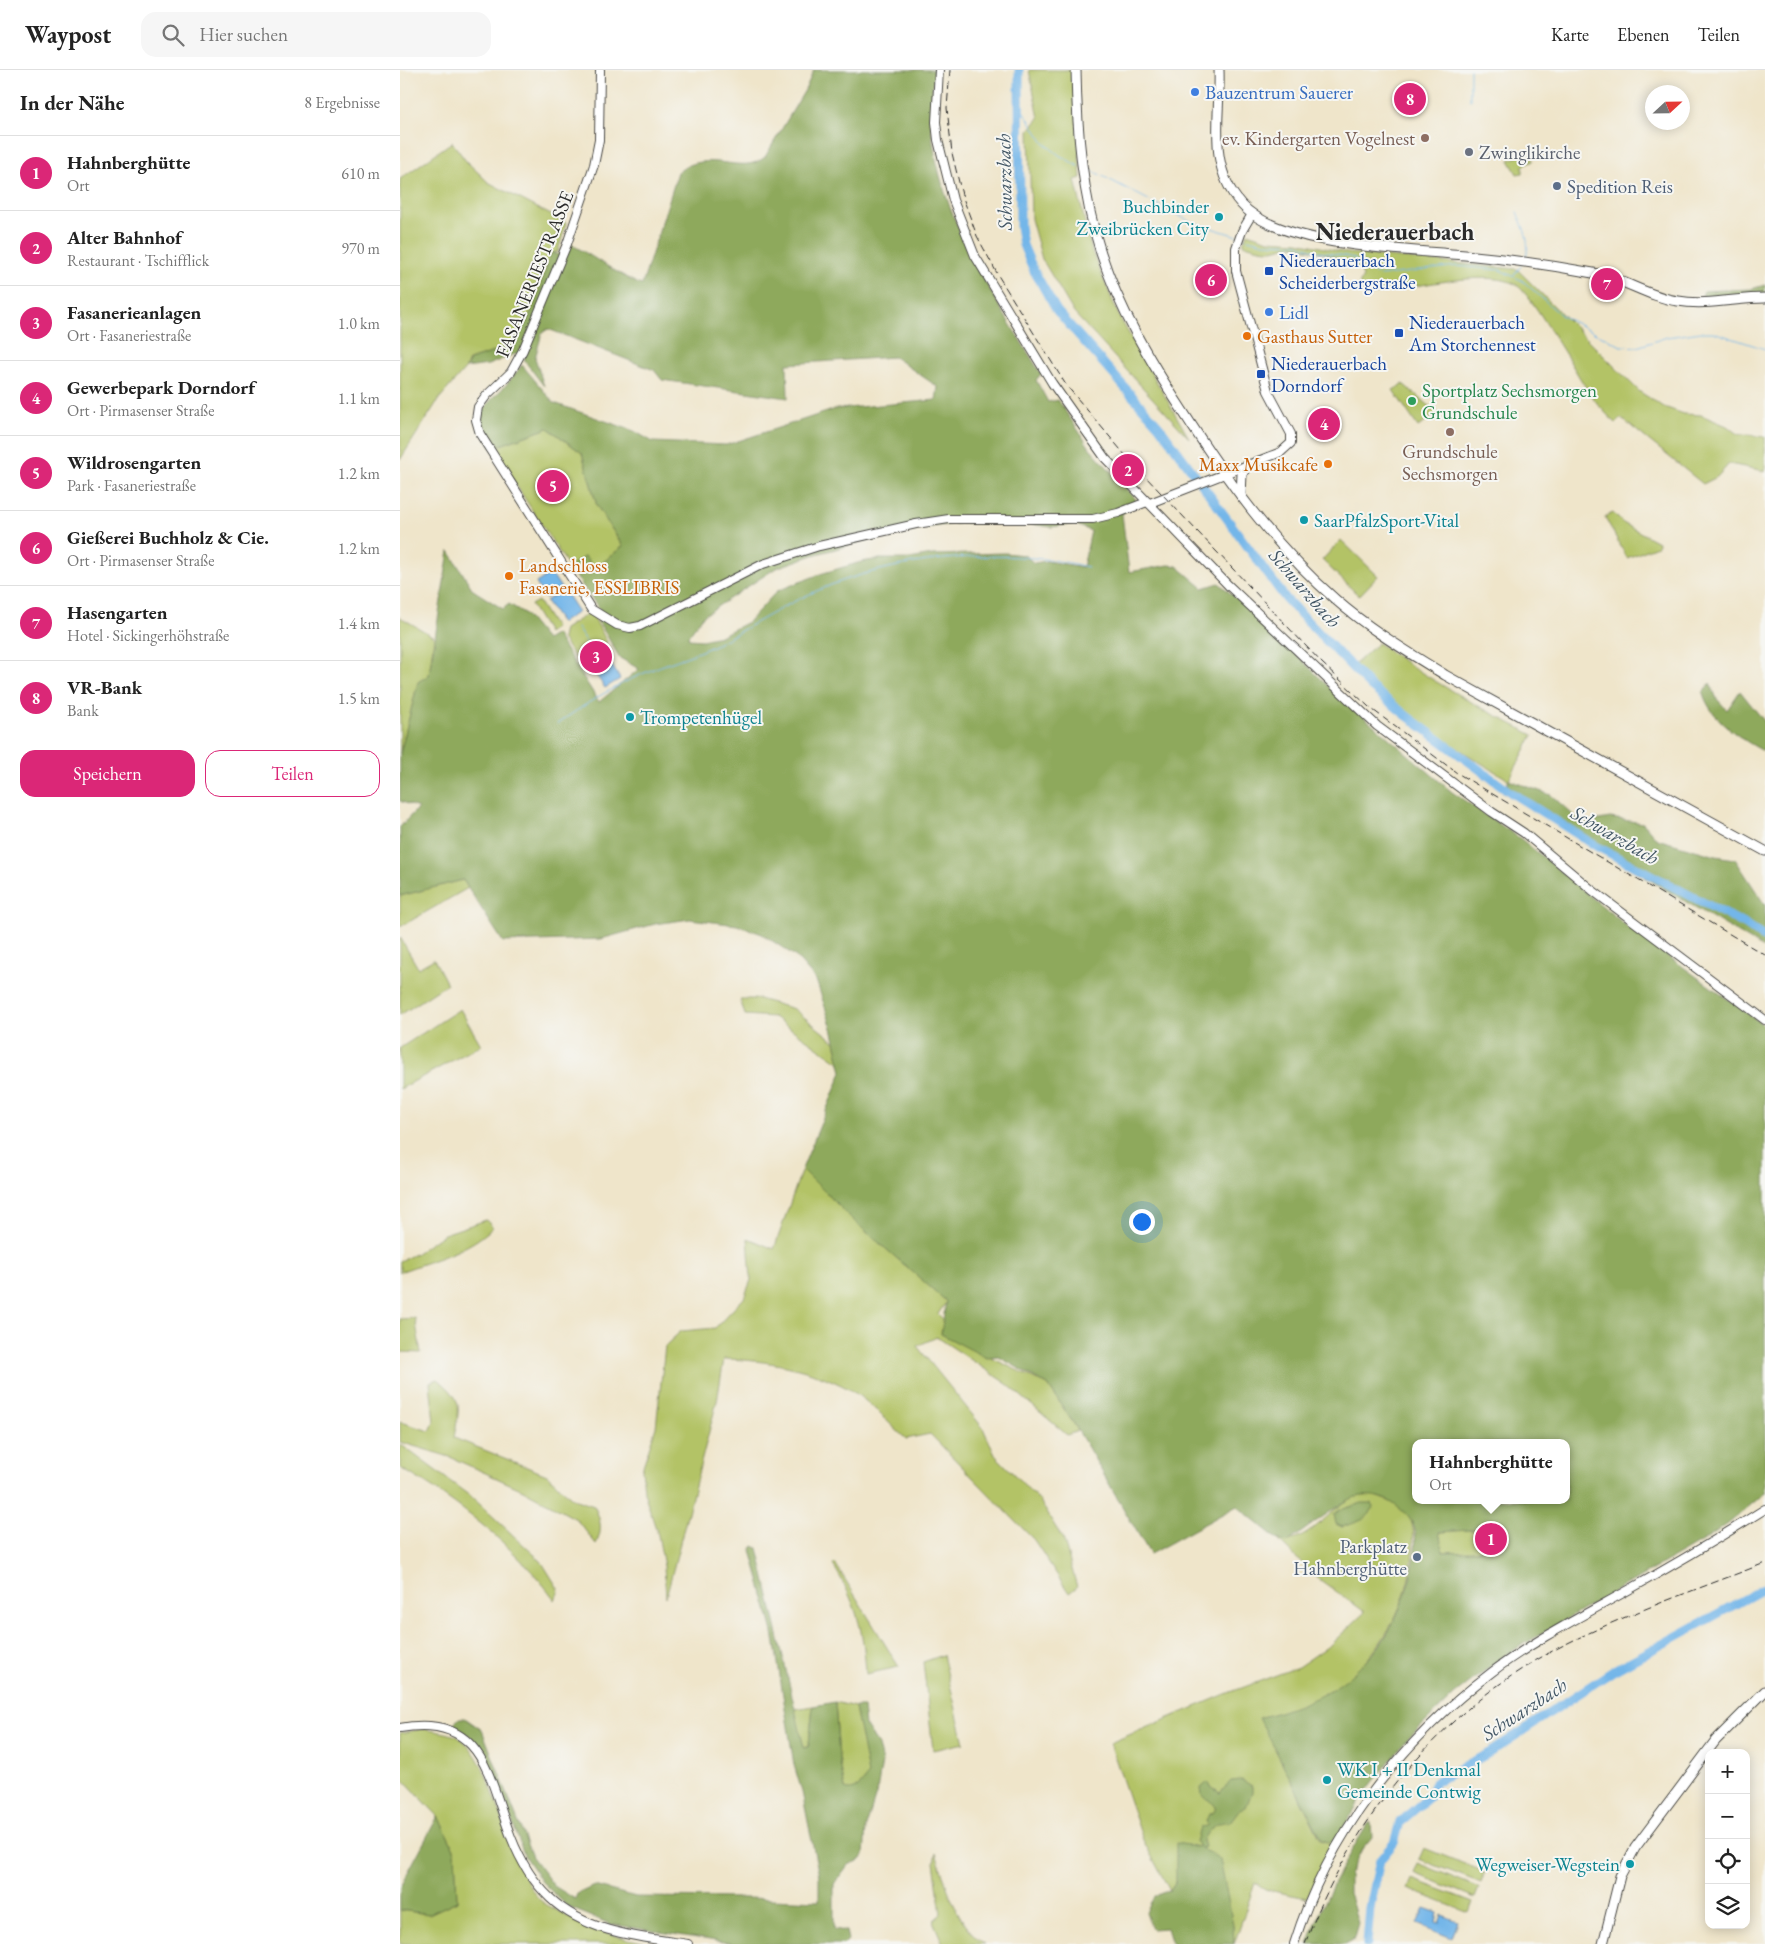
<!DOCTYPE html>
<html lang="de">
<head>
<meta charset="utf-8">
<style>
  :root { --surface:#fff; --page:#f6f6f6; --text:#222; --muted:#767676; --line:#e0e0e0; --accent:#db2777 }
  body { margin:0; font-family:"EB Garamond",serif; background:var(--page); color:var(--text) }
  .controls { position:absolute; right:15px; bottom:15px; display:grid; overflow:hidden; border-radius:10px; box-shadow:0 2px 12px #0003 }
  .controls button { width:45px; height:45px; display:grid; place-items:center; padding:0; border:0; border-bottom:1px solid var(--line); background:var(--surface); color:var(--text); font:25px sans-serif }
  .compass { position:absolute; left:1245px; top:15px; width:45px; height:45px; border-radius:50%; background:var(--surface); box-shadow:0 2px 12px #0003; rotate:68deg }
  .you { position:absolute; left:741px; top:1151px; width:18px; height:18px; margin:-12px; border:4px solid #fff; border-radius:50%; background:#1a73e8; box-shadow:0 0 0 8px #1a73e833 }
  .badge { display:grid; place-items:center; width:32px; height:32px; border-radius:50%; background:var(--accent); color:#fff; font-size:16px; font-weight:700 }
  .pin { position:absolute; translate:-50% -50%; border:2px solid #fff; box-shadow:0 1px 5px #0006 }
  .popup { position:absolute; left:1012px; top:1369px; width:158px; height:65px; box-sizing:border-box; display:grid; place-content:center; border-radius:10px; background:var(--surface); filter:drop-shadow(0 1px 4px #0005); font-size:16px; white-space:nowrap; color:var(--muted) }
  .popup b { font-size:19px; color:var(--text) }
  .popup::after { content:''; position:absolute; left:50%; top:100%; margin-left:-10px; border:10px solid transparent; border-top-color:var(--surface) }
  .list { margin:0; padding:0; list-style:none }
  h2 { display:flex; justify-content:space-between; align-items:center; height:65px; margin:0; padding:0 20px; font-size:21px }
  h2 small { font-size:16px; font-weight:400; color:var(--muted) }
  .list li { display:grid; grid-template-columns:32px 1fr auto; gap:15px; align-items:center; box-sizing:border-box; height:75px; padding:0 20px; border-top:1px solid var(--line) }
  .list b { display:block; font-size:19px; white-space:nowrap }
  .list p { margin:0; font-size:16px; white-space:nowrap; color:var(--muted) }
  .list em { font-size:16px; font-style:normal; color:var(--muted) }
  .actions { display:flex; gap:10px; padding:15px 20px }
  .actions a { flex:1; padding:11px 0; border:1px solid var(--accent); border-radius:15px; text-align:center; font-size:18px; color:var(--accent) }
  .actions .main { background:var(--accent); color:#fff }
  .icon { flex:none; width:28px; height:28px; fill:none; stroke:currentColor; stroke-width:2; stroke-linecap:round; stroke-linejoin:round }
  .map { position:relative; flex:none; width:1365px; height:1874px; overflow:hidden }
  header { display:flex; align-items:center; gap:30px; box-sizing:border-box; height:70px; padding:0 25px; background:var(--surface); border-bottom:1px solid var(--line) }
  header strong { font-size:24px }
  nav { display:flex; gap:28px; margin-inline-start:auto; font-size:18px }
  .search { width:350px; height:45px; background:var(--page); display:flex; align-items:center; gap:12px; box-sizing:border-box; padding:0 18px; border-radius:15px; color:var(--muted); font-size:19px }
  main { display:flex }
  aside { flex:1; background:var(--surface) }
  .map>svg:first-child { display:block }
</style>
</head>
<body>
<header>
<strong>Waypost</strong>
<div class="search"><svg class="icon" aria-label="search" viewBox="0 0 24 24"><circle cx="10" cy="10" r="6"/><path d="M15 15l6 6"/></svg>Hier suchen</div>
<nav><a>Karte</a><a>Ebenen</a><a>Teilen</a></nav>
</header>
<main>
<aside>
<h2>In der Nähe<small>8 Ergebnisse</small></h2>
<ul class="list">
<li><span class="badge">1</span><div><b>Hahnberghütte</b><p>Ort</p></div><em>610 m</em></li>
<li><span class="badge">2</span><div><b>Alter Bahnhof</b><p>Restaurant · Tschifflick</p></div><em>970 m</em></li>
<li><span class="badge">3</span><div><b>Fasanerieanlagen</b><p>Ort · Fasaneriestraße</p></div><em>1.0 km</em></li>
<li><span class="badge">4</span><div><b>Gewerbepark Dorndorf</b><p>Ort · Pirmasenser Straße</p></div><em>1.1 km</em></li>
<li><span class="badge">5</span><div><b>Wildrosengarten</b><p>Park · Fasaneriestraße</p></div><em>1.2 km</em></li>
<li><span class="badge">6</span><div><b>Gießerei Buchholz &amp; Cie.</b><p>Ort · Pirmasenser Straße</p></div><em>1.2 km</em></li>
<li><span class="badge">7</span><div><b>Hasengarten</b><p>Hotel · Sickingerhöhstraße</p></div><em>1.4 km</em></li>
<li><span class="badge">8</span><div><b>VR-Bank</b><p>Bank</p></div><em>1.5 km</em></li>
</ul>
<div class="actions"><a class="main">Speichern</a><a>Teilen</a></div>
</aside>
<div class="map">
<svg width="1365" height="1874" viewBox="0 0 1365 1874">
  <rect width="100%" height="100%" fill="#f6f6f2"/>
  <filter id="ink" filterUnits="userSpaceOnUse"><feTurbulence type="fractalNoise" baseFrequency=".02" numOctaves="2"/><feDisplacementMap in="SourceGraphic" scale="10" xChannelSelector="R" yChannelSelector="G"/><feConvolveMatrix kernelMatrix="1 2 1 2 8 2 1 2 1" color-interpolation-filters="sRGB"/></filter>
  <filter id="wash" filterUnits="userSpaceOnUse"><feTurbulence type="fractalNoise" baseFrequency=".0096" numOctaves="4" result="noise"/><feDisplacementMap in="SourceGraphic" scale="20" xChannelSelector="R" yChannelSelector="G"/><feGaussianBlur stdDeviation="1.12" result="paint"/><feColorMatrix in="noise" values="0 0 0 0 0 0 0 0 0 0 0 0 0 0 0 0 0 1.4 0 .05"/><feComposite in="paint" operator="in"/></filter>
  <g filter="url(#wash)">
    <rect width="100%" height="100%" fill="#efe5ca"/>
    <g fill="#b3c366" stroke="#6f7748">
      <polygon points="629,0 673,0 681,108 675,110 692,182 720,248 789,368 674,243 642,189 631,149 629,60 639,48"/>
      <path d="M52,72L66,91L88,112L166,153L158,182L151,183C142,208 132,254 112,272C102,281 83,285 69,290L66,298L39,329L0,390V109Z"/>
      <polygon points="1129,82 1133,91 1123,96 1123,103 1117,104 1109,90"/>
      <path d="M847,163L869,170L898,172L947,183L1117,199L1240,322L1264,337L1284,344L1301,345L1327,356L1336,363L1365,367V401L1329,394L1317,407L1303,414L1221,348L1216,353C1193,333 1182,311 1166,285C1156,270 1129,222 1115,214C1085,198 1002,220 967,225L961,220L959,215L963,206C958,190 909,179 893,176C886,175 878,180 870,180C861,180 851,177 843,174Z"/>
      <polygon points="1003,314 1038,343 1018,357 993,320"/>
      <polygon points="148,358 182,383 197,436 223,476 195,499 169,497 92,378"/>
      <polygon points="1213,443 1223,453 1258,472 1257,476 1227,488 1205,447"/>
      <polygon points="941,470 978,506 959,526 922,490"/>
      <polygon points="138,531 155,558 148,563 131,535"/>
      <polygon points="191,542 207,572 178,589 174,587 162,568 164,559"/>
      <polygon points="0,547 34,567 29,606 18,612 0,684"/>
      <path d="M978,573C1027,609 1079,637 1133,665L1109,710C1054,677 998,642 953,596Z"/>
      <polygon points="63,810 68,818 0,857 0,826"/>
      <polygon points="0,867 18,898 34,889 47,914 0,945"/>
      <polygon points="340,929 359,929 394,939 435,972 440,993 374,947 345,945"/>
      <polygon points="60,939 81,975 0,1019 0,978"/>
      <path d="M402,1099L455,1152L547,1231L538,1244L545,1251L541,1264L648,1315L676,1357L678,1361L667,1365L607,1314L537,1267L517,1276L583,1358L595,1385L640,1431L664,1471L677,1517L669,1523L634,1470L530,1364L506,1369C487,1352 469,1330 447,1318C410,1298 366,1290 324,1289L317,1331L266,1527L264,1496L258,1465L244,1422L242,1399L256,1357L265,1276L281,1261L315,1258L344,1228L351,1210L348,1168L374,1179Z"/>
      <path d="M86,1150L93,1157C70,1181 32,1190 0,1202V1191L15,1184L44,1164Z"/>
      <polygon points="15,1248 21,1283 0,1282 0,1249"/>
      <path d="M38,1309C65,1332 59,1337 54,1368L147,1405L173,1429L194,1436C201,1449 203,1461 196,1474L176,1449L123,1420L50,1387L0,1372V1352L30,1361L34,1352L30,1312Z"/>
      <path d="M0,1374L74,1429L141,1491L159,1520L155,1530C118,1479 55,1429 0,1398Z"/>
      <path d="M973,1425C985,1429 998,1434 1006,1443C1015,1453 1014,1467 1013,1479C1010,1534 981,1584 937,1618C915,1634 885,1641 860,1648L921,1770L933,1774L907,1828L867,1820L855,1813L834,1874L833,1855L776,1812L770,1821L743,1770L710,1673L828,1623L898,1597L930,1575L965,1542L916,1507L877,1469C904,1480 930,1437 954,1427C959,1425 968,1426 973,1425Z"/>
      <polygon points="1083,1459 1086,1478 1076,1481 1043,1482 1039,1462"/>
      <path d="M435,1493L499,1597L466,1604C464,1561 456,1532 433,1495Z"/>
      <polygon points="543,1585 564,1673 533,1680 523,1592"/>
      <path d="M435,1632L455,1637C458,1654 469,1687 468,1702C468,1711 458,1718 450,1721L445,1719L439,1688Z"/>
      <polygon points="413,1636 409,1674 408,1677 404,1678 394,1639"/>
      <path d="M22,1659C33,1661 46,1662 56,1666C94,1683 106,1794 140,1830C144,1834 151,1837 156,1840C187,1859 218,1868 253,1874H0V1840L29,1844L57,1831L55,1781L38,1746L0,1706V1663Z"/>
      <polygon points="1024,1778 1085,1802 1081,1813 1019,1789"/>
      <path d="M536,1783C546,1814 556,1855 585,1874H543L533,1851L541,1844L534,1792Z"/>
      <polygon points="1018,1793 1079,1818 1075,1828 1014,1803"/>
      <polygon points="1012,1809 1073,1832 1069,1843 1008,1819"/>
    </g>
    <g fill="#8ea95b" stroke="#5c6a43" fill-rule="evenodd">
      <path d="M414,0H534C533,17 530,36 531,54C538,147 594,227 641,304L636,310L648,332L658,330L690,378L735,428L736,431L722,444L729,502L769,495L777,496L803,518L819,513L872,560L928,616L1052,722L1121,769L1229,858L1365,956V1423L1328,1454L1302,1471L1105,1585L1055,1624L1005,1672L966,1721L933,1774L922,1770L859,1648C907,1634 935,1624 970,1587C995,1562 1020,1497 1015,1461C1013,1449 1004,1442 995,1435C984,1426 970,1424 956,1427C945,1429 899,1464 887,1473L877,1469L837,1436L750,1484L676,1357L648,1315L599,1287L587,1288L541,1264L546,1231L455,1152L402,1099L442,1002L432,958L416,910L395,886L362,864L337,855L290,849L255,854L201,869L103,872L63,810L0,826V757L18,738L0,731V684L18,612L29,605L49,481L73,520L103,539L109,534L124,543L146,570L156,564L199,632L239,599L220,588L198,551L201,541L169,497L185,486L195,499L223,476L197,436L182,383L148,358L92,378C72,345 80,341 105,316C111,310 116,302 122,295L154,333L234,361L253,372L326,375L436,339L536,330L538,317L494,287L387,294L388,328L262,310L254,300L148,259L142,263L135,288L144,316L124,290L127,279L88,295L66,298L70,290C83,285 102,281 113,272C132,254 142,207 151,183L166,186L171,174C182,180 236,215 242,215L278,102C309,77 341,107 365,87L405,20ZM564,453H624L651,457L674,454L691,461L683,497L646,491L634,493L624,485L605,483L532,485L509,489H480L461,492L420,504L377,521L348,552L320,566L302,570L289,569L288,566L303,546L376,498L416,484L511,459ZM1016,1373H1166V1430H1016ZM1083,1459L1086,1478L1076,1481L1043,1482L1039,1462Z"/>
      <polygon points="1365,215 1365,225 1303,228 1302,225 1304,221 1351,219"/>
      <path d="M1310,613L1317,629L1327,640L1340,621L1365,652V682C1342,670 1310,649 1303,623Z"/>
      <polygon points="1109,710 1151,725 1182,753 1210,748 1243,753 1257,769 1316,786 1335,789 1365,835 1365,879 1103,722"/>
      <path d="M962,1433H971L973,1436C970,1451 955,1452 942,1457L936,1454L934,1444L940,1440Z"/>
      <path d="M354,1476L358,1478L404,1678L408,1677L409,1674L413,1636L435,1632L439,1688L445,1719C456,1723 463,1713 468,1704L455,1637H463L465,1655L478,1675L482,1692L477,1721L466,1757L464,1786L461,1790L448,1795L434,1814V1859L446,1861L448,1870L444,1874H335L210,1854L168,1837L142,1812L125,1787L93,1700L78,1673L54,1654L59,1648H65L82,1660L132,1787L154,1816L175,1829L177,1824L194,1816L236,1827L348,1828L419,1831V1806L402,1722L394,1695L373,1562L351,1480Z"/>
      <path d="M842,1710L852,1716V1722L846,1737L838,1741L830,1752C818,1750 808,1760 803,1770L805,1777L800,1778L820,1789L833,1855L834,1874H772L767,1858L752,1859L746,1843C751,1829 756,1823 770,1821L776,1812V1773L799,1777L796,1772L800,1758L808,1755L806,1751L809,1744L814,1742L816,1737L810,1730L802,1726L801,1718L808,1712L811,1717L820,1723L831,1711Z"/>
      <polygon points="38,1746 55,1781 57,1831 29,1844 0,1840 0,1817"/>
      <path d="M971,1752L972,1767L962,1779L949,1805V1823L958,1853L953,1870L945,1874H908C923,1831 944,1791 968,1754Z"/>
    </g>
    <g fill="#73b6e9" stroke="#4f708a">
      <polygon points="151,503 161,518 145,528 136,513"/>
      <polygon points="163,519 178,542 161,553 146,531"/>
      <polygon points="210,592 220,609 205,618 194,602"/>
      <polygon points="1024,1838 1038,1843 1036,1852 1039,1853 1042,1845 1058,1851 1052,1868 1017,1854"/>
    </g>
    <g fill="none" stroke-linecap="round" stroke-linejoin="round">
      <g stroke="#73b6e9" stroke-width="1">
        <polyline points="1070,0 1070,30"/>
        <polyline points="620,36 644,73 659,85 678,96"/>
        <polyline points="687,98 789,151 837,166"/>
        <path d="M1117,142C1123,157 1132,172 1125,189"/>
        <polyline points="844,168 864,173 897,174 919,182 941,185 953,188 980,206 1056,196 1100,200 1123,211 1162,246 1221,276 1237,277 1267,267 1301,262 1313,262 1365,279"/>
        <polyline points="1114,205 1121,196"/>
        <polyline points="177,558 195,586"/>
        <path d="M157,654C184,635 212,617 242,604C265,593 290,587 313,576C352,556 389,531 431,515C507,486 609,477 688,497"/>
      </g>
      <g stroke="#73b6e9" stroke-width="9">
        <polyline points="619,0 620,156 623,175 634,201 657,241 759,356 886,529 971,617 1007,646 1110,722 1196,776 1346,855 1365,868"/>
        <polyline points="967,1874 970,1838 980,1790 994,1773 1000,1752 1029,1727 1035,1712 1089,1683 1213,1601 1365,1518"/>
      </g>
    </g>
  </g>
  <g filter="url(#ink)">
    <g fill="none" stroke-linecap="round" stroke-linejoin="round">
      <defs>
        <g id="tertiary">
          <polyline points="200,0 199,70 194,95 167,174 123,280 111,302 87,325 78,337 76,350 80,364 191,539 217,555 230,558 240,556 363,494 419,476 516,454 549,449 693,449 718,443 747,432"/>
          <polyline points="539,0 536,52 538,70 553,130 575,186 652,313 705,388 828,515 977,656 1092,742 1124,763 1192,820 1365,950"/>
          <polyline points="750,433 881,382 891,373 891,364 868,321 836,201 836,178 842,161 852,144"/>
          <path d="M0,1658C84,1643 88,1707 111,1767C120,1790 132,1811 150,1828C187,1863 239,1867 288,1874"/>
          <path d="M894,1874C928,1765 1001,1671 1092,1602C1133,1571 1180,1547 1225,1522C1272,1496 1319,1468 1365,1439"/>
        </g>
        <g id="secondary">
          <path d="M676,0C677,62 682,124 701,183C719,239 750,291 782,340C826,409 874,476 936,530C969,559 1008,582 1045,605L1365,781"/>
          <path d="M819,0C821,47 806,94 841,134C880,178 1007,179 1065,185C1108,189 1150,195 1193,203C1223,208 1248,227 1278,231C1307,236 1336,228 1365,228"/>
          <polyline points="841,426 842,404 847,396"/>
          <polyline points="1203,1874 1220,1806 1235,1778 1316,1670 1365,1621"/>
        </g>
      </defs>
      <use href="#tertiary" stroke="#484743" stroke-width="10"/>
      <use href="#secondary" stroke="#484743" stroke-width="11"/>
      <use href="#tertiary" stroke="#fff" stroke-width="8"/>
      <use href="#secondary" stroke="#fff" stroke-width="9"/>
      <g stroke="#2b2b2b" stroke-width="1" stroke-dasharray="8 4" stroke-linecap="butt">
        <polyline points="550,0 547,38 552,83 562,125 577,166 599,207 666,315 726,386 922,593 969,637 1057,703 1365,885"/>
        <path d="M905,1874C953,1745 1046,1632 1172,1571C1234,1541 1301,1518 1365,1493"/>
      </g>
    </g>
  </g>
  <g fill="#3f7fe0" stroke="#f6f6f2" stroke-width="2">
    <circle cx="795" cy="22" r="5"/>
    <circle cx="869" cy="242" r="5"/>
  </g>
  <g fill="#8d6e63" stroke="#f6f6f2" stroke-width="2">
    <circle cx="1025" cy="68" r="5"/>
    <circle cx="1050" cy="362" r="5"/>
  </g>
  <circle fill="#6b7280" stroke="#f6f6f2" stroke-width="2" cx="1069" cy="82" r="5"/>
  <g fill="#5c6f8a" stroke="#f6f6f2" stroke-width="2">
    <circle cx="1157" cy="116" r="5"/>
    <circle cx="1017" cy="1487" r="5"/>
  </g>
  <g fill="#0f9aa8" stroke="#f6f6f2" stroke-width="2">
    <circle cx="819" cy="147" r="5"/>
    <circle cx="904" cy="450" r="5"/>
    <circle cx="230" cy="647" r="5"/>
    <circle cx="927" cy="1710" r="5"/>
    <circle cx="1230" cy="1794" r="5"/>
  </g>
  <g fill="#1a4fb4" stroke="#f6f6f2" stroke-width="2">
    <rect x="864" y="196" width="10" height="10" rx="2.5"/>
    <rect x="994" y="258" width="10" height="10" rx="2.5"/>
    <rect x="856" y="299" width="10" height="10" rx="2.5"/>
  </g>
  <g fill="#e8710a" stroke="#f6f6f2" stroke-width="2">
    <circle cx="847" cy="266" r="5"/>
    <circle cx="928" cy="394" r="5"/>
    <circle cx="109" cy="506" r="5"/>
  </g>
  <circle fill="#2e9e5b" stroke="#f6f6f2" stroke-width="2" cx="1012" cy="331" r="5"/>
  <g text-anchor="middle" stroke-width="4" stroke-linejoin="round" paint-order="stroke">
    <g font-size="19" fill="#366cbe" stroke="#f6f6f2" text-anchor="start">
      <text x="805" y="29">Bauzentrum Sauerer</text>
      <text x="879" y="249">Lidl</text>
    </g>
    <g font-size="19" fill="#785e54" stroke="#f6f6f2" text-anchor="end">
      <text x="1015" y="75">ev. Kindergarten Vogelnest</text>
      <text x="1050" y="388" text-anchor="middle">Grundschule<tspan x="1050" dy="22">Sechsmorgen</tspan></text>
    </g>
    <g font-size="19" fill="#5b616d" stroke="#f6f6f2" text-anchor="start">
      <text x="1079" y="89">Zwinglikirche</text>
    </g>
    <g font-size="19" fill="#4e5e75" stroke="#f6f6f2" text-anchor="start">
      <text x="1167" y="123">Spedition Reis</text>
      <text x="1007" y="1483" text-anchor="end">Parkplatz<tspan x="1007" dy="22">Hahnberghütte</tspan></text>
    </g>
    <g font-size="19" fill="#0d838f" stroke="#f6f6f2" text-anchor="start">
      <text x="809" y="143" text-anchor="end">Buchbinder<tspan x="809" dy="22">Zweibrücken City</tspan></text>
      <text x="914" y="457">SaarPfalzSport-Vital</text>
      <text x="240" y="654">Trompetenhügel</text>
      <text x="937" y="1706">WK I + II Denkmal<tspan x="937" dy="22">Gemeinde Contwig</tspan></text>
      <text x="1220" y="1801" text-anchor="end">Wegweiser-Wegstein</text>
    </g>
    <g font-size="19" fill="#164399" stroke="#f6f6f2" text-anchor="start">
      <text x="879" y="197">Niederauerbach<tspan x="879" dy="22">Scheiderbergstraße</tspan></text>
      <text x="1009" y="259">Niederauerbach<tspan x="1009" dy="22">Am Storchennest</tspan></text>
      <text x="871" y="300">Niederauerbach<tspan x="871" dy="22">Dorndorf</tspan></text>
    </g>
    <g font-size="19" fill="#2b2b2b" stroke="#f6f6f2">
      <text transform="translate(134 204) rotate(-68)" y="7">FASANERIESTRASSE</text>
    </g>
    <g font-size="19" fill="#c56008" stroke="#f6f6f2" text-anchor="start">
      <text x="857" y="273">Gasthaus Sutter</text>
      <text x="918" y="401" text-anchor="end">Maxx Musikcafe</text>
      <text x="119" y="502">Landschloss<tspan x="119" dy="22">Fasanerie, ESSLIBRIS</tspan></text>
    </g>
    <g font-size="19" fill="#27864d" stroke="#f6f6f2" text-anchor="start">
      <text x="1022" y="327">Sportplatz Sechsmorgen<tspan x="1022" dy="22">Grundschule</tspan></text>
    </g>
    <g font-size="20" font-style="italic" fill="#415564" stroke="#f6f6f2">
      <text transform="translate(604 112) rotate(-91)" y="7">Schwarzbach</text>
      <text transform="translate(905 518) rotate(49)" y="7">Schwarzbach</text>
      <text transform="translate(1215 765) rotate(30)" y="7">Schwarzbach</text>
      <text transform="translate(1124 1639) rotate(-33)" y="7">Schwarzbach</text>
    </g>
    <g font-size="24" font-weight="bold" fill="#2b2b2b" stroke="#f6f6f2">
      <text x="995" y="170">Niederauerbach</text>
    </g>
  </g>
</svg>
<div class="controls">
<button>+</button>
<button>−</button>
<button><svg class="icon" aria-label="locate" viewBox="0 0 24 24"><circle cx="12" cy="12" r="6"/><path d="M12 2v4M12 18v4M2 12h4M18 12h4"/></svg></button>
<button><svg class="icon" aria-label="layers" viewBox="0 0 24 24"><path d="M12 4l9 5-9 5-9-5zM3 14l9 5 9-5"/></svg></button>
</div>
<svg class="compass" viewBox="-18 -18 36 36"><path d="M0-13l5 13h-10z" fill="#e53935"/><path d="M0 13l5-13h-10z" fill="#767676"/></svg>
<div class="you"></div>
<div class="pin badge" style="left:1091px;top:1469px">1</div>
<div class="popup"><b>Hahnberghütte</b>Ort</div>
<div class="pin badge" style="left:728px;top:400px">2</div>
<div class="pin badge" style="left:196px;top:587px">3</div>
<div class="pin badge" style="left:924px;top:354px">4</div>
<div class="pin badge" style="left:153px;top:416px">5</div>
<div class="pin badge" style="left:811px;top:210px">6</div>
<div class="pin badge" style="left:1207px;top:214px">7</div>
<div class="pin badge" style="left:1010px;top:29px">8</div>
</div>
</main>
</body>
</html>
